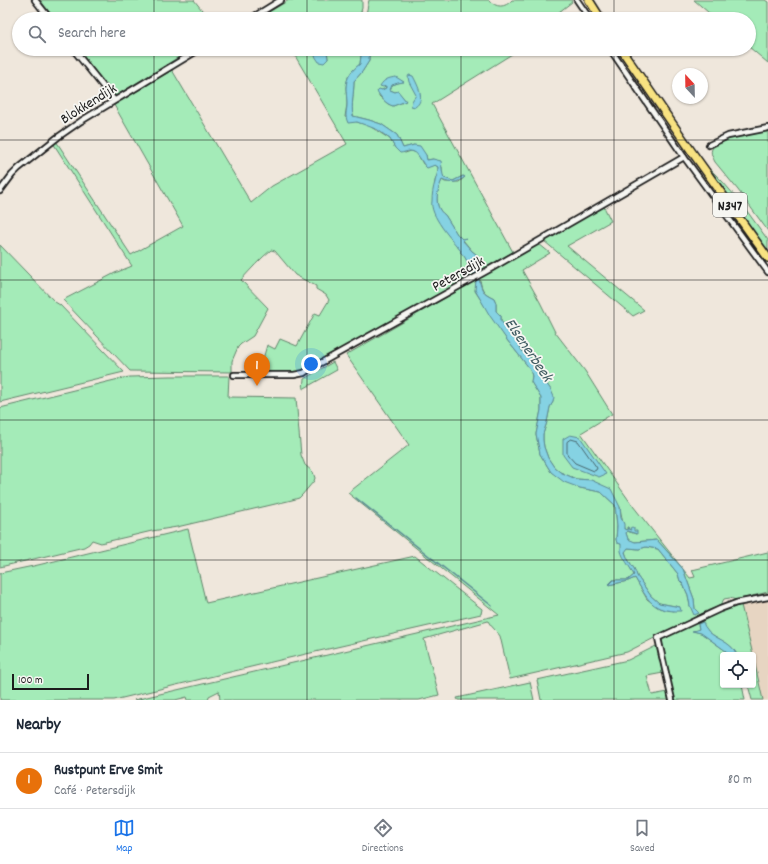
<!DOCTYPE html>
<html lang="en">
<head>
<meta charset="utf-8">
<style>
  :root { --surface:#fff; --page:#f6f6f7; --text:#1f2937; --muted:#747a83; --line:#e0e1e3; --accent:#1a73e8 }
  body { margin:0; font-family:Dekko,sans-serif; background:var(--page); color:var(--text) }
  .controls { position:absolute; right:12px; bottom:12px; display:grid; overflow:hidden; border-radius:4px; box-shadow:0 1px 3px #0004 }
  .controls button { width:36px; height:36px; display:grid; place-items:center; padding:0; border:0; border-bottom:1px solid var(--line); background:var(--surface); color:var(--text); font:20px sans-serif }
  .compass { position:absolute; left:672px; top:68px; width:36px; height:36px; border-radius:50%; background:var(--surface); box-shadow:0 1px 3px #0004; rotate:338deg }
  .scale { position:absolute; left:12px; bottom:10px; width:77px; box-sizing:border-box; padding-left:4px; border:2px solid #1c1c1c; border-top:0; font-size:11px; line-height:14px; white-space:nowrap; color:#1c1c1c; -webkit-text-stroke:3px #f6f6f2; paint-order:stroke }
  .you { position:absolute; left:311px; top:364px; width:14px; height:14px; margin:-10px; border:3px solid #fff; border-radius:50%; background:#1a73e8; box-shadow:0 0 0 6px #1a73e833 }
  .badge { display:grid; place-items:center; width:26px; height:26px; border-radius:50%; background:var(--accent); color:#fff; font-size:13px; font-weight:700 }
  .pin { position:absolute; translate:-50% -33px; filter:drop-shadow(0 1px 2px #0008) }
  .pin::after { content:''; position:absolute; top:21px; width:14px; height:12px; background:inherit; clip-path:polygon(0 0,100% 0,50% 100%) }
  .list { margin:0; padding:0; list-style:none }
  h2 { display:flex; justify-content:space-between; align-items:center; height:52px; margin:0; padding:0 16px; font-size:17px }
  h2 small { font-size:13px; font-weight:400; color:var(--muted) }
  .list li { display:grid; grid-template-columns:26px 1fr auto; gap:12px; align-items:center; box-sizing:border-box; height:56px; padding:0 16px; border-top:1px solid var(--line) }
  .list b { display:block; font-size:15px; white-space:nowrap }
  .list p { margin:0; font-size:13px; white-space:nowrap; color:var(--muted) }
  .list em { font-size:13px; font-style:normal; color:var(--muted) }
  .icon { flex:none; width:22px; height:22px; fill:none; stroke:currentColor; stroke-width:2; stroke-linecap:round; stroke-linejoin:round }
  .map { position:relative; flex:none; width:768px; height:700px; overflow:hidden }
  .search { position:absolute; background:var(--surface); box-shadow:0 1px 3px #0004; left:12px; right:12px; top:12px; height:44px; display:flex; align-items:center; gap:10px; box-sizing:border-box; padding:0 14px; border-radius:22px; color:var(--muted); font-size:15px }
  .sheet { height:108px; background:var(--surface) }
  nav { display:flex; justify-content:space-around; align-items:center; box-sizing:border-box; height:56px; border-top:1px solid var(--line); background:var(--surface); font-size:11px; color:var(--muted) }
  nav a { display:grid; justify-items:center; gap:2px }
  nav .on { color:var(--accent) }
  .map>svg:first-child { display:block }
</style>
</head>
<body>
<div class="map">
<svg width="768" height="700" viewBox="0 0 768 700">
  <rect width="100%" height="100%" fill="#efe7dc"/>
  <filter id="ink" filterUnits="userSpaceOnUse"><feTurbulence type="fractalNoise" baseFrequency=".025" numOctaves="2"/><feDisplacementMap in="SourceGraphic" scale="8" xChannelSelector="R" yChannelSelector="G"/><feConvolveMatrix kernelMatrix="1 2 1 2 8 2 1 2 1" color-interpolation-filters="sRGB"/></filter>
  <g filter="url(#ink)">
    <polygon fill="#e7d5c2" points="768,593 768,700 761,700 753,661 753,655 752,655 739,599"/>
    <g fill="#a4ebb8" stroke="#60846a" fill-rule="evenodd">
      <polygon points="40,0 194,0 209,19 55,19"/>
      <polygon points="289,0 362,0 362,8 359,19 273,19 269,12"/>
      <path d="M369,0H489C496,8 505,8 512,0H571L572,2L550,19H365Z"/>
      <polygon points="694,0 765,0 768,2 768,63 749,47 749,19 716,19"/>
      <polygon points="78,49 192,49 115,96"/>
      <path d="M291,49H313V53L328,59L327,49H359H358L361,56L360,64L352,71L348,77L346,87L347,104L345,117L357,122L374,127H371L390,139L395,148L405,153L411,151L417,153L423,164L430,166L435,165L438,167V173L435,181L434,190L441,225L461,251V252C468,258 468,268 474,274L304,370L295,372L262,373L263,359L267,345L275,349L280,339L297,346L315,313L320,315L329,300L326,295L316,289V286L295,275L275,251L271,250C260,259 251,269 241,280L268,308L253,336L241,344L238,347L232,361V372L130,371L63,300L115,273L132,266L53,143L56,141L131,255L183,226L114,105L172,70L251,203L272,186L347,144Z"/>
      <path d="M369,49H520L432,104L513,252L477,272L478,260L477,255L472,251L463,240L465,239H462L457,234L445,215C433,207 437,191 442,180L445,182H459L465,177L463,176L453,181L444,178L442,174V167L433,159L427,160L426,155L414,145L403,148L397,135L381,124L369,120L353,116C351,105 354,93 354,81L362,72L369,61ZM402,81L401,82L392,85L390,90L395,92H398L406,101L393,106L388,104L379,96V90H382L386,88V86Z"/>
      <path d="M768,131V231L738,190L715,162C712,156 709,151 714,146L731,138Z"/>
      <polygon points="711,170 723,182 741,203 768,240 768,251"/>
      <polygon points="604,207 611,221 567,246 644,310 633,316 544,241"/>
      <path d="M539,244L550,253L522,270L540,302L555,332L585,371L612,414L581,433L633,506L690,578L695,577L692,570L768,552V592L736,600L730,598L724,599L720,606L709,610L627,652L510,679L500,636C497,631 491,627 488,621L424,639L439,695L419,700H220L219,691L209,696L208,700H188L187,697L175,700H134L499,615L348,493L409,445L346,355ZM480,280C482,291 484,293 494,298L496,303V311L501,316V321L514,337L517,340L522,351L533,360V364L551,390L553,402L550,407L547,422L543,434V440L544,447L548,458L554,467L560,472L576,479L591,480L620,507C621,515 623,522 624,529L627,530V527H628V529L636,534L627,531L626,533L628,540L635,542L657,540L683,569L694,599L695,609L698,613L690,606L688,595L683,584L680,581L678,574L658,549L646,547L639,549L628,548L625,551C626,555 627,558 629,561C632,566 636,570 637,576L651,596L659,603L680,607L674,611L659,608L647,599L635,578L628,581L608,585L613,580H628L634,575L630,567L628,564L621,544L616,540L617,526L615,505L601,492L580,488L551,472L540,454L536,434L541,410V398L531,382L532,376L530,369L507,340L475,291L477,281Z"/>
      <polygon points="0,245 55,302 60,305 124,372 0,402"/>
      <polygon points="333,362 337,370 335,371 303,389 304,379"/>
      <polygon points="170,376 229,376 228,397 296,398 301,455 305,465 313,472 315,478 314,481 302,495 299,498 292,500 271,505 177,527 152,531 101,543 92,540 89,544 84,547 0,567 0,408 123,378 130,377"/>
      <polygon points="188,529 206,603 415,556 482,609 481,614 280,660 114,700 0,700 0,573 38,565"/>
      <path d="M741,605L753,655H737C733,645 722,641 713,635C708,632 704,627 698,624L699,629L697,630L693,631L701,633L726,651L728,655H723V685H742L745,700H674L662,643V640L663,638L722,611Z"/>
      <polygon points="656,646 663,673 647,676 652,695 668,692 669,700 541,700 537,680 628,660"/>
      <polygon points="753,656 763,700 752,700 748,685 753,685"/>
      <polygon points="530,682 534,700 458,700 457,698"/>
    </g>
    <g fill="#85d2e3" stroke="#5b8993">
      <polygon points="313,49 327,49 327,51 328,59 324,63 319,62 313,53"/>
      <path d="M358,49H369V61L362,72L354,81C354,93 351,105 353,116L369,120L381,124L397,135L403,148L414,145L420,146L426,155L427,160L433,159L441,161C442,167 442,173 444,178L453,181L463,176L465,177C457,183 451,184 442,180C437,191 433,207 445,215L457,234L462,239L466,238L463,241L472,251L477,255L478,260L477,273L474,274C468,268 468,258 460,252L461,251C452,240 429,215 432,201C432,195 433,188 435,182C436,176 438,174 438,167L435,165L427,168C421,163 419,151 410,151C407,151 403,153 400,153L395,148L390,139L378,130L368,126L357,122L348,123C344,114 347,112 347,104C347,98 346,93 346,88C346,77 352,70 360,64L361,56L360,52H357Z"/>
      <path d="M409,75L413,76C418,86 426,100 415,107L411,106L412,101L416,95L409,82L408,77Z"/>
      <path d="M396,77L404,82L398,83L392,85L390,90L395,92L398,91L406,101L393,106C386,104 381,98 377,91L379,89L382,90L386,88V86L383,87L380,86C384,79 389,78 396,77Z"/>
      <path d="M479,279C482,291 482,292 494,298L496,303V311L501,316V321L514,337L517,340L522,351L533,360V364L551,390L554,397L553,402L550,407L547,422L543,434V440L544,447L548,458L554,467L560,472L576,479L591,480L611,489L620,507L621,518L624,524V529L627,530L628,527V529L631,530L630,528L632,527L634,528V531H637V534L627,531L626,533L628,539L635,542L657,540L683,569L694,599L695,609L699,613L694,615L690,606L688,595L683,584L680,581L678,574L658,549L646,547L639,549L628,548L625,552C626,555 627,558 629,561C632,566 636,570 637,576L651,596L659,603L680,607L681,611C652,612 648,600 635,578L628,581L608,585L613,580H628L634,575C631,568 622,557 621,551C621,549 621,547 621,544L617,543L616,540L617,526L615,505L601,492L580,488L564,482L551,472L540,454L536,434L541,410V398L531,382L532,376L530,369L507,340L490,316L475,290L476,280Z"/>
      <polygon points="570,435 580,437 606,474 599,477 572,467 563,455 563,439"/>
      <path d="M703,622C704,624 704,626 706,628C712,639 731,640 737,655H728L726,651L701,633L692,631L697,630L699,629L698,624Z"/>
    </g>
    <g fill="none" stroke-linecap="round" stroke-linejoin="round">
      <polygon stroke="#46656c" stroke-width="1" points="571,439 578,441 597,468 596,470 594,471 575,463 567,454 567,442"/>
      <polyline stroke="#5b8993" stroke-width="1.5" points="356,498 492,606"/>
      <defs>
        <g id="street">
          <polyline points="35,0 50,19"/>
          <polyline points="577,0 590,19"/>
          <polyline points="250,19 281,0"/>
          <polyline points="73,49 114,100"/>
          <polyline points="610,49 684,157 768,272"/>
          <polyline points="709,145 728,136 768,128"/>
          <polyline points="0,191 12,175 19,168 58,137 81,121 200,49"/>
          <polyline points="234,375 294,375 304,373 308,370 492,268 684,157"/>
          <polyline points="672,700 658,638 720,609 736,603 768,597"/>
        </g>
        <g id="primary">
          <polyline points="589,0 601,19"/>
          <polyline points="621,49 692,152 768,258"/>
        </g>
      </defs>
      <use href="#street" stroke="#1c1c1c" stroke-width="8"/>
      <use href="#primary" stroke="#1c1c1c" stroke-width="10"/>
      <use href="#street" stroke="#f6f6f2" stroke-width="4.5"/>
      <use href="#primary" stroke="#f8e281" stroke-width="7"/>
    </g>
  </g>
  <path fill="none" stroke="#1c1c1c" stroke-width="1" stroke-opacity="0.55" d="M154,0V19M307,0V19M461,0V19M614,0V19M154,49V700M307,49V700M461,49V700M614,49V700M0,140H768M0,280H768M0,420H768M0,560H768"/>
  <g text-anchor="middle" stroke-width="3.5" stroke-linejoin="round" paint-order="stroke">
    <rect fill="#f6f6f2" stroke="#5d5d5c" stroke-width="1" x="713" y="193" width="34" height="24" rx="3"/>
    <g font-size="14" font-weight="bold" fill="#1c1c1c">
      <text x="730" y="210">N347</text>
    </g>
    <g font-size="15" fill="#1c1c1c" stroke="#f6f6f2">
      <text transform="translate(88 103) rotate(-32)" y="5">Blokkendijk</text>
      <text transform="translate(458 273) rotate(-29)" y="5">Petersdijk</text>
    </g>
    <g font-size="16" font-style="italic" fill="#415c62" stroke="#f6f6f2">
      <text transform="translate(530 349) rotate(56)" y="6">Elsenerbeek</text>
    </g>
  </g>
</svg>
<div class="controls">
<button><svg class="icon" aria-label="locate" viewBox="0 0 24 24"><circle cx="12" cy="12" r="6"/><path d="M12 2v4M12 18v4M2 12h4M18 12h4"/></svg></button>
</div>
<svg class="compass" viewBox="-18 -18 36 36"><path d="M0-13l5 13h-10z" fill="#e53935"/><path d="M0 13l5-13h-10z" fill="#747a83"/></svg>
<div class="scale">100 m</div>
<div class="you"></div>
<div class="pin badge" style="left:257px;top:386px;background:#e8710a">1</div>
<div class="search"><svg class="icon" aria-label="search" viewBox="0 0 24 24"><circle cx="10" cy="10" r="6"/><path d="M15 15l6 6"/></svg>Search here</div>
</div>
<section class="sheet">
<h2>Nearby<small></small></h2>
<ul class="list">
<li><span class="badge" style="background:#e8710a">1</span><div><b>Rustpunt Erve Smit</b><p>Café · Petersdijk</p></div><em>80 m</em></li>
</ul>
</section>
<nav>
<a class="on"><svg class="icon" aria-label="map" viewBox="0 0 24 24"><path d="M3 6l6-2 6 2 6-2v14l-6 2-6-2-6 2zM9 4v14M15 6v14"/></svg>Map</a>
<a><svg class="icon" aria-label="directions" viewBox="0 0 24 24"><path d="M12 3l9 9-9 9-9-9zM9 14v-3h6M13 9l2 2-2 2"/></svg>Directions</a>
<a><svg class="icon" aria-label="saved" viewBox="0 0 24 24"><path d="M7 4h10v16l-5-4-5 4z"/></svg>Saved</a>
</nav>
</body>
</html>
